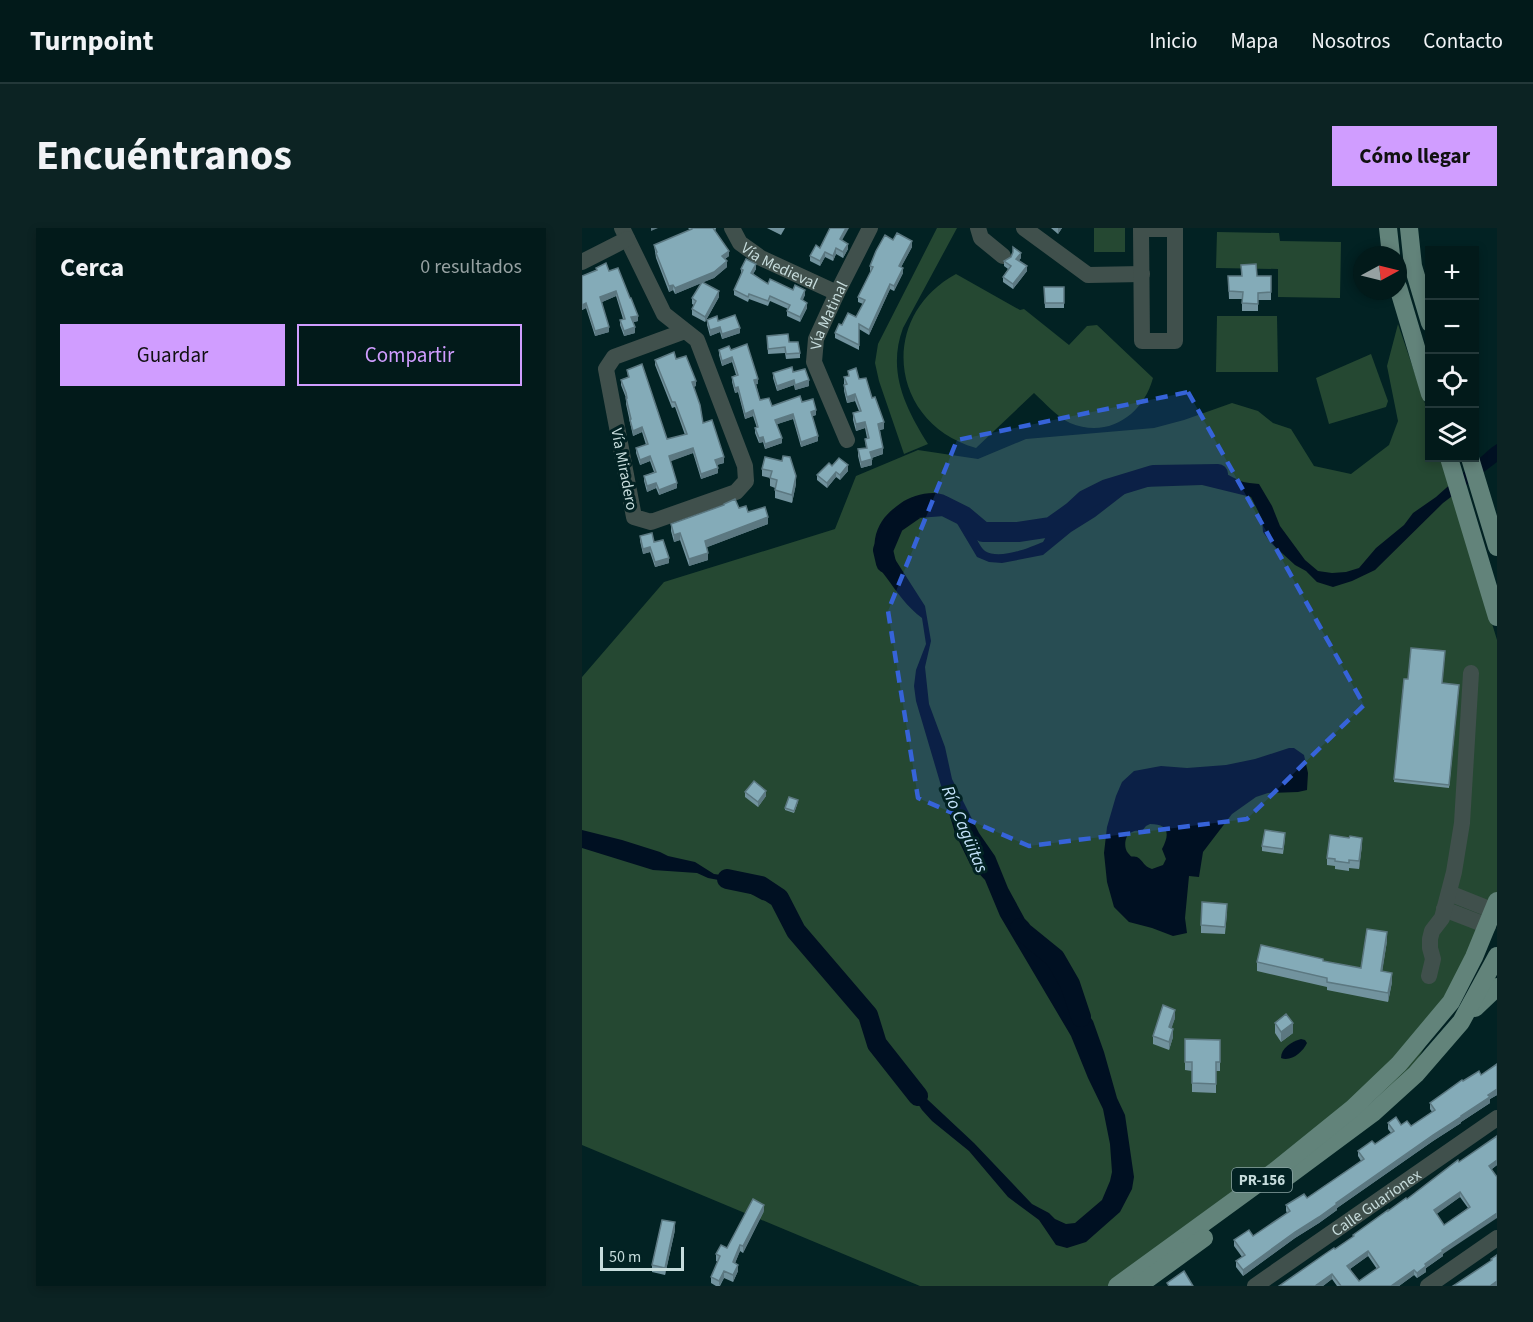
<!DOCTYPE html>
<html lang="es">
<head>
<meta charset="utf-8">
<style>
  :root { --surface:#021a1a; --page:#0c2323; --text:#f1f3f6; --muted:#96a1a2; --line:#233839; --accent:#d09dff }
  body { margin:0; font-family:"Source Sans 3",sans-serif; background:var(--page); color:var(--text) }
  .controls { position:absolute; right:18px; top:18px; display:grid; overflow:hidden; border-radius:0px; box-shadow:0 3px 9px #0003 }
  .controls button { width:54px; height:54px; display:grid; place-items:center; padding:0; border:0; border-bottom:2px solid var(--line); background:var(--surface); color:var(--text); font:30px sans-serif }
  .compass { position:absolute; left:771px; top:18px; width:54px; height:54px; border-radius:50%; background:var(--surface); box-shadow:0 3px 9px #0003; rotate:83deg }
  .scale { position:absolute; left:18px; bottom:15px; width:84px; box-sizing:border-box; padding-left:6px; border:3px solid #c6dcdc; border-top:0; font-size:16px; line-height:21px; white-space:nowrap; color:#c6dcdc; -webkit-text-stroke:4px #022223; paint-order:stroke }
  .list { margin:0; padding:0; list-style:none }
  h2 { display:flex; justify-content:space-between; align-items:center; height:78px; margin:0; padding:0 24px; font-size:26px }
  h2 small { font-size:20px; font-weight:400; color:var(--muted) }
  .actions { display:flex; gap:12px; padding:18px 24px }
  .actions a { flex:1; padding:14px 0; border:2px solid var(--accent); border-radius:0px; text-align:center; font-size:21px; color:var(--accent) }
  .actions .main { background:var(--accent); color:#111 }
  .icon { flex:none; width:33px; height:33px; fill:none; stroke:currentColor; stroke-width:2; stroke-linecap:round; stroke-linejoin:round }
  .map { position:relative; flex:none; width:915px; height:1058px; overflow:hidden; border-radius:0px }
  header { display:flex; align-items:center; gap:36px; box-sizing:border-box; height:84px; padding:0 30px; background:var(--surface); border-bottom:2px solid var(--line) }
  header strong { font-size:28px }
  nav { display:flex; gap:33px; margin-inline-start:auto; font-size:21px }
  .intro { display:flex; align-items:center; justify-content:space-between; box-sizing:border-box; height:144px; padding:0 36px }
  h1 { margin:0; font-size:42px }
  .button { padding:15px 27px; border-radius:0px; background:var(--accent); color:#111; font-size:21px; font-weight:700 }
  main { display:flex; gap:36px; padding:0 36px }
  aside { flex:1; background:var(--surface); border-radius:0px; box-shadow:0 3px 9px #0003 }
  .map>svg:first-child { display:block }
</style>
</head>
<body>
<header>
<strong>Turnpoint</strong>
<nav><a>Inicio</a><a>Mapa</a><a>Nosotros</a><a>Contacto</a></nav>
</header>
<div class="intro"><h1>Encuéntranos</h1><a class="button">Cómo llegar</a></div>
<main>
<aside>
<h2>Cerca<small>0 resultados</small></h2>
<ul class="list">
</ul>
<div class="actions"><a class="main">Guardar</a><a>Compartir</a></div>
</aside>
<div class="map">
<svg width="915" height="1058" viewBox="0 0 915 1058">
  <rect width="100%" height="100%" fill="#022223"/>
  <g fill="#254832">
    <path d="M355,0H375L321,100C305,143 323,179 346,216L322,226L297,153L293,135L296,116Z"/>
    <rect x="512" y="0" width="31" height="24"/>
    <polygon points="635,4 697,5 698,13 759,14 758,70 696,69 696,41 634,40"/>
    <path d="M374,46L438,82L442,81L487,117L505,98L515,97L571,150C561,187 526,211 488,195C474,188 464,176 452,165L394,220C308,196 295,89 374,46Z"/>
    <polygon points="635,88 695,88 696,144 634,144"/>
    <polygon points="816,96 847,187 848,230 860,230 915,412 915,669 851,805 828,844 547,1058 338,1058 0,917 0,449 82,354 253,301 274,248 336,222 396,231 444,211 572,200 602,192 650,175 676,183 691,195 709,201 732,238 769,246 807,217 816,193 805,138"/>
    <polygon points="789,126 806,173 804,179 747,196 734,150"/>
  </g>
  <g fill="#001022" fill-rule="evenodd">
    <path d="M915,216V234L861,275L793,342L770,353L751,359L735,354L724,343L713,337L689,315L681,304L680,291L669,269L620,257L561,259L544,265L513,289L489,304L461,327L420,335L407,334L395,329L370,287L367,280L355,274C342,280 326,280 315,291C311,295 309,303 306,308L311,328L343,378L349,413L343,439L347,476L363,519L370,551L397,605L413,628L426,660L469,739L480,755L496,771L511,793L522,824L535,870L543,887L552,949L550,961L538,984L504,1014L485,1020L474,1017L457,992L426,969L387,923L350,893L340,882L319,850L323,846L331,858L392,915L450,976L467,985L473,991L484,996L493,995L520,972L528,953L530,944L528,916L521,881L506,850L489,808L418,688L403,652L388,636L373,605L334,473L332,458L334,442L344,416L340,390C325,379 315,364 304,349C295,338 291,325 293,311C296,294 306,284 319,275C330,267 356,260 367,270C370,273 372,278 374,282C380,289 386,296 391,304C395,310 397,318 403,323C417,332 447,320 461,314L469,300L480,288L518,268L543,252L560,250L573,243C585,246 594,252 605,248C614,245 618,240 628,241C639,242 648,248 658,253C664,255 671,255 677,256L690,278L698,298L723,332L736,343L750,345L764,344L777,340L794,320L822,297L831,285L854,269L909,220Z"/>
    <path d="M707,520H712L722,527L726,545L725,562L716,564L686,565L674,569L650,586L621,624L617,649L607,648L603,690L605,705L591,708L570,700L547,694L532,679L525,654L522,625L525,599L534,568L540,554L552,543L579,538L605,540L644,537L673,531ZM568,596C587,596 588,606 580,621L584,631L581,637L570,641C561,638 562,633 555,629C549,627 551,631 546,625C541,619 543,606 550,604C553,602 557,603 560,603L564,598Z"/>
    <polygon points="0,602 40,612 78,624 86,628 113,634 132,646 161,650 174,658 196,665 191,674 180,672 147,654 126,650 115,645 71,642 0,620"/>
    <path d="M719,811L723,812L725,815C721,824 709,834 699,830C699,820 709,814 719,811Z"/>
  </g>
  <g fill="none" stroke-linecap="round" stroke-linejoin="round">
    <g stroke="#001022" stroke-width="20">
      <polyline points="304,335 301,322 312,296 335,280 362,278 382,288 401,304 436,304 469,299 490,284 503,272 525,261 571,247 636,246"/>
      <polyline points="145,651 179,658 197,670 214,703 286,787 295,816 336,868"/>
      <polyline points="438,700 441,704 473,730 488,756 499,789"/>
    </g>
    <g stroke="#40504c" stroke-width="16">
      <polyline points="40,0 82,86 115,112 163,238 164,253 154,264 69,294 52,289 24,141 32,129 103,103"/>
      <path id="s1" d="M150,0L158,15L179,30L255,65"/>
      <polyline points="396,0 399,10 421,28"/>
      <polyline points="442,0 506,47 560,46"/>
      <polygon points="559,1 593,1 593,113 560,113"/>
      <polyline points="0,34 45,11"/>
      <path id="s2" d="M265,212L232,134L234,111L255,65L288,0"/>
      <polyline points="867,665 912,683"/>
      <polyline points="862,681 906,698"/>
      <polyline points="847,748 851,731 848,720 848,711 850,703 860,690 872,644 880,595 889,445"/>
      <path id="s3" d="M673,1058L915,890"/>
      <polyline points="846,1058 915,1010"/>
    </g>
    <g stroke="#62837a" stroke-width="18">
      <polyline points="806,0 809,27"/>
      <polyline points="827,0 831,38 848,95"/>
      <polyline points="816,59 848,166"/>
      <polyline points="867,230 915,389"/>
      <polyline points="888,230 915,319"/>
      <polyline points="893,780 915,759"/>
      <polyline points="702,951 791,885 834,846 879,794 915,728"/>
      <polyline points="535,1058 693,943 771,880 817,836 869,774 892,729 915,673"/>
      <polyline points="556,1058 622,1010"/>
    </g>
  </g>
  <g fill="#72939e" fill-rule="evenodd">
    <polygon points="106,0 134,0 133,4 147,28 143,31 145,39 132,50 121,54 137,69 123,94 110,87 110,81 112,77 110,76 110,70 119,55 93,66 91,62 87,64 74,30 72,17 108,2"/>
    <polygon points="185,0 203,0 199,7"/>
    <polygon points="469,0 480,0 476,6"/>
    <polygon points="260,12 266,21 261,30 254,26 251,33 243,29 238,38 228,33 228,28 238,20"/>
    <polygon points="311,12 330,19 319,39 321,45 312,63 308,61 287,107 277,101 277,122 253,110 253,105 260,97 274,89 281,76 276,74 276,69 289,43 288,43 288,38"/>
    <polygon points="431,19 439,30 437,32 445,43 431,61 421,54 421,49 426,41 422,38 422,33 429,29 431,25"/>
    <polygon points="659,37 675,48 689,48 689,72 676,72 676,83 660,83 660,71 647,71 646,48 659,48"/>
    <polygon points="14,40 27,43 56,93 51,94 53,105 42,108 38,97 38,92 41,91 34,68 20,74 27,104 13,108 4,80 0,82 0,48 14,42"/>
    <polygon points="159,41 174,41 171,46 186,56 223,67 220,72 225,80 218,94 205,88 205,83 206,81 188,73 186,78 167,71 166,74 152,67 152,62 159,46"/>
    <polygon points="462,59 482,59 482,80 463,80"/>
    <polygon points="125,92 136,93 158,105 140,111 138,104 128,108 125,97"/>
    <polygon points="185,108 207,114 218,125 218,130 204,131 203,125 186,126"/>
    <polygon points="137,122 149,122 176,156 174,156 178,172 190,178 220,174 234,187 230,188 236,213 219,219 211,191 195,196 200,215 183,221 181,214 177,215 173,205 173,200 175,200 171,188 163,191 156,164 153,165 150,154 150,149 154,147 150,134 140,138 137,127"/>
    <polygon points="94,131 114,158 111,159 121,195 142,235 135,237 136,245 119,251 111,225 88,233 95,260 77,267 74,260 65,264 62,253 62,248 72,244 68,233 58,237 54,225 54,220 64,217 60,204 51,208 44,176 44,170 39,157 39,152 46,149 45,142 85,211 103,207 93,179 90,180 73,137 73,132"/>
    <polygon points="266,143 277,151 290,170 302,201 298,202 301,226 290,230 290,237 279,240 276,228 276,221 284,220 283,211 285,210 283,200 274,203 271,192 271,185 277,183 273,173 265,175 262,163 262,149 266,148"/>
    <polygon points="211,144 227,158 213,162 212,157 195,163 191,150 191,145"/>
    <polygon points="183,229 214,256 210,275 193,270 193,260 188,258 188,250 180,248 180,241"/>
    <polygon points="250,238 266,243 258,252 254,249 245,260 235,252 235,247"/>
    <polygon points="157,280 166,284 186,296 125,319 126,332 107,338 98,312 92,314 89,303 89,296"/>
    <polygon points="58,308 72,314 87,335 73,339 68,324 61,326 58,313"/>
    <polygon points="822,451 877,457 867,560 812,554"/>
    <polygon points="163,564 184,568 176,579 163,569"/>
    <polygon points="216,574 212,585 203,582 203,580"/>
    <polygon points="703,610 701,626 680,623 680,618"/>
    <polygon points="780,617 777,641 767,640 767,643 753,641 753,638 745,637 745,630"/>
    <polygon points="645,684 643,706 619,705 619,697"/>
    <polygon points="805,713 800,743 810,754 806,774 745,762 745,759 675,743 675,734 741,733 779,740"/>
    <polygon points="593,790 589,800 591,809 587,822 571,816 571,808"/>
    <polygon points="693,795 711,805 699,814 693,805"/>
    <polygon points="603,811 638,812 638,843 634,843 634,865 610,864 610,843 603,842"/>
    <polygon points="915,836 915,867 908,871 908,875 879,894 879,895 851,913 755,980 755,982 737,995 713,1010 661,1048 654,1039 654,1033 660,1029 652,1018 652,1012 671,1008 705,985 704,983 704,977 725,970 779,933 776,928 776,923 793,916 809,905 806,901 806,895 829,898 850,884 848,881 848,875 881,853 899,847"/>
    <path d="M877,934L915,937L910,941L861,1026V1028L844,1040V1044L835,1050L832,1047L817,1058H755L750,1051L741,1058L753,1021L771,1009V1007L825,971ZM878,969L886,980L862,997L854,986ZM786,1028L795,1041L777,1053L768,1041Z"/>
    <polygon points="182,983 161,1025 158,1023 153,1035 156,1043 151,1054 142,1050 138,1058 134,1058 129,1055 129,1049 136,1034 134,1033 134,1026 145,1020"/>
    <polygon points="93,1002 83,1047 70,1044 70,1037"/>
  </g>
  <g fill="#5c7881">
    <polygon points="69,0 76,0 69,3"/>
    <polygon points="264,0 267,0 258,16 258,11"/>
    <polygon points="476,0 480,0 476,6"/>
    <polygon points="330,13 330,19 317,43 317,38"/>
    <polygon points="266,16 266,21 261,30 261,24"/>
    <polygon points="254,20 254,26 251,33 251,28"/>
    <polygon points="147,23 147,28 140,33 140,28"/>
    <polygon points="243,24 243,29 238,38 238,33"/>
    <polygon points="439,25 439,30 434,36 434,31"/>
    <polygon points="145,33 145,39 132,50 93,66 93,60"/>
    <polygon points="174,36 174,41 169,50 169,45"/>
    <polygon points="445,38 445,43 431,61 431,56"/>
    <polygon points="321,40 321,45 312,63 312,58"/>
    <polygon points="308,56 308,61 287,107 287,102"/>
    <polygon points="91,57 91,62 87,64 87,58"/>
    <polygon points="223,62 223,67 219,77 219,71"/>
    <polygon points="34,63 34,68 18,75 18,69"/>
    <polygon points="137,63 137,69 123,94 123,89"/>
    <polygon points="4,75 4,80 0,82 0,77"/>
    <polygon points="225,75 225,80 218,94 218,89"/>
    <polygon points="56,88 56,93 49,95 49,89"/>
    <polygon points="27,99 27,104 13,108 13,103"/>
    <polygon points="53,99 53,105 42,108 42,103"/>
    <polygon points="138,99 138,104 128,108 128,102"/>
    <polygon points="158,100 158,105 140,111 140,106"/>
    <polygon points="150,129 150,134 140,138 140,133"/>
    <polygon points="176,151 176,156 172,157 172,152"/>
    <polygon points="212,152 212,157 195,163 195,158"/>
    <polygon points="227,152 227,158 213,162 213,157"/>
    <polygon points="114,153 114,158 110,159 110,154"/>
    <polygon points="156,159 156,164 153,165 153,160"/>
    <polygon points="273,166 273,173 265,175 265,169"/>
    <polygon points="171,182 171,188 163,191 163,186"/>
    <polygon points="234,182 234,187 229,189 229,184"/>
    <polygon points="211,186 211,191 193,197 193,192"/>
    <polygon points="283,194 283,200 274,203 274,196"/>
    <polygon points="302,194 302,201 296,202 296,196"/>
    <polygon points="60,199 60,204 51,208 51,203"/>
    <polygon points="236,208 236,213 219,219 219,214"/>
    <polygon points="181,209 181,214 177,215 177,210"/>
    <polygon points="200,210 200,215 183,221 183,216"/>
    <polygon points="111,220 111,225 87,234 87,228"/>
    <polygon points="301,220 301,226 288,230 288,224"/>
    <polygon points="68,228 68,233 58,237 58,232"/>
    <polygon points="142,229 142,235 133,237 133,232"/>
    <polygon points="290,231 290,237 279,240 279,234"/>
    <polygon points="266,237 266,243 258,252 258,247"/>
    <polygon points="136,240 136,245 119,251 119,246"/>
    <polygon points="254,244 254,249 245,260 245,255"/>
    <polygon points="214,248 214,256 210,275 210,267"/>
    <polygon points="74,255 74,260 65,264 65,258"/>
    <polygon points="95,255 95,260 77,267 77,262"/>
    <polygon points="186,289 186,296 123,320 123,313"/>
    <polygon points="98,305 98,312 92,314 92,307"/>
    <polygon points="68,319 68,324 61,326 61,321"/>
    <polygon points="126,325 126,332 107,338 107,331"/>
    <polygon points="87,330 87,335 73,339 73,334"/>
    <polygon points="184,563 184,568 176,579 176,574"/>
    <polygon points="780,610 780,617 777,641 777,633"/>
    <polygon points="805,704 805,713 799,752 799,743"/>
    <polygon points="810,745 810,754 806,774 806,765"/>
    <polygon points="593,782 593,790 587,808 587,799"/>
    <polygon points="711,795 711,805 699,814 699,804"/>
    <polygon points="591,801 591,809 587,822 587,814"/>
    <polygon points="915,861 915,867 908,871 908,875 879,894 879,895 851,913 755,980 755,982 737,995 713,1010 661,1048 661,1042 754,975 879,888"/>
    <polygon points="915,932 915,937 907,943 907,938"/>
    <polygon points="878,964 878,969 852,988 852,982"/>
    <polygon points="182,977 182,983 161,1025 161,1018"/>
    <polygon points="915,985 915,990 861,1026 861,1028 844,1040 844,1044 835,1050 835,1045 843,1036 860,1022"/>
    <polygon points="93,994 93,1002 83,1047 83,1040"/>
    <polygon points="158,1017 158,1023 151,1040 151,1034"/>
    <polygon points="786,1023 786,1028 765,1043 765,1038"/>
    <polygon points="156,1037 156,1043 151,1054 151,1047"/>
    <polygon points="832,1042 832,1047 817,1058 809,1058"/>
    <polygon points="142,1043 142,1050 137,1058 137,1053"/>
    <polygon points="750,1046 750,1051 741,1058 733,1058"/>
    <polygon points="915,1053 915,1058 908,1058"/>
  </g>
  <g fill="#84abb8" stroke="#5c7881" stroke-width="1.5" fill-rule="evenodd">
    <polygon points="110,0 131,0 147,23 140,28 145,33 132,44 93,60 91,57 87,58 74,25 75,24 72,17 110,1"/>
    <polygon points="248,0 264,0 258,11 266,16 261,24 254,20 251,28 243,24 238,33 228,28 234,17 238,20"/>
    <polygon points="315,5 330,13 317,38 321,40 312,58 308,56 287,102 277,96 277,117 253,105 257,96 260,97 266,85 274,89 283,72 276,69 291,39 288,38 294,23 303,7 311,12"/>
    <polygon points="431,19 439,25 434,31 445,38 431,56 421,49 429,38 422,33 429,29 431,24"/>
    <polygon points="164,31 174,36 169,45 186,56 188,51 211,62 213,57 223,62 219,71 225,75 218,89 205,83 208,77 188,68 186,73 167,66 166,69 152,62 161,42 159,41"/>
    <polygon points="24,35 27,43 36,40 48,70 49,70 56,88 49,89 53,99 42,103 38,92 43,91 34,63 18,69 27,99 13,103 4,75 0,77 0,48 15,42 14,40"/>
    <polygon points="674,36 675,48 689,48 689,64 676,65 676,76 660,75 661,64 647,63 646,48 660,48 659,37"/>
    <polygon points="120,54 137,63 123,89 110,81 114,73 110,70"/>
    <polygon points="462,59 482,59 482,75 463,75"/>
    <polygon points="153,87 158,100 140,106 138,99 128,102 125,92 135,88 136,93"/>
    <polygon points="206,106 207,114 216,114 218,125 204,126 203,119 186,121 185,108"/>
    <polygon points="165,116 176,151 172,152 178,172 187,170 190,178 218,168 220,174 231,171 234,182 229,184 236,208 219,214 211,186 193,192 200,210 183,216 181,209 177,210 173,200 176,199 171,182 163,186 156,159 153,160 150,149 156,147 150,129 140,133 137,122 147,118 149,122"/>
    <polygon points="92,124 94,131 104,128 114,153 110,154 118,177 121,195 130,192 142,229 133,232 136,240 119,246 111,220 87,228 95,255 77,262 74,255 65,258 62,248 74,244 68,228 58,232 54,220 66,216 60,199 51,203 48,192 49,191 44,170 45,170 44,165 39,152 47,149 45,142 60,136 85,211 105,206 93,174 90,174 73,132"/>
    <polygon points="210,139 211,144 223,141 227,152 213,157 212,152 195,158 191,145"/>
    <polygon points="274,140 277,151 284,150 290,170 293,169 302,194 296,196 301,220 288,224 290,231 279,234 276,221 285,220 283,211 287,210 283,194 274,196 271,185 279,183 273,166 265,169 262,157 265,156 262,149 267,148 266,143"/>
    <polygon points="201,228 208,229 214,248 210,267 193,262 195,252 188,250 190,243 180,241 183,229 200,233"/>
    <polygon points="257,230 266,237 258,247 254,244 245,255 235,247 247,235 250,238"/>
    <polygon points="153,271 157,280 164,278 166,284 183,279 186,289 123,313 126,325 107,331 98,305 92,307 89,296 142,277 142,276"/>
    <polygon points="70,305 72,314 81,312 87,330 73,334 68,319 61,321 58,308"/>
    <polygon points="829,420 863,423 860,455 877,457 867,557 812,551 822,451 826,451"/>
    <polygon points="172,553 184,563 176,574 163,564"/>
    <polygon points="207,569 216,572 212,583 203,580"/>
    <polygon points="683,602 703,605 701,621 680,618"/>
    <polygon points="748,607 767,610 768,608 780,610 777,633 767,632 767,635 753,633 753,631 745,630"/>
    <polygon points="620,674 645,676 643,699 619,697"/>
    <polygon points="785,701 805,704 799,743 810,745 806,765 745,754 745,750 675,734 679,717 741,731 741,733 779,740"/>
    <polygon points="581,777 593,782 587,799 591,801 587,814 571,808"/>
    <polygon points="704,786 711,795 699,804 693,795"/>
    <polygon points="603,811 638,812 638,834 634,834 634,856 610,855 610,834 603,834"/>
    <polygon points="915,836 915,861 906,867 908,869 879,888 879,889 851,907 754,975 755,976 737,989 713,1004 661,1042 654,1033 663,1027 652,1012 667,1002 671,1008 708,983 704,977 722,966 725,970 782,931 776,923 790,913 793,916 812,903 806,895 814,889 819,897 825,893 829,898 853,882 848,875 880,852 881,853 897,843 899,847"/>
    <path d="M915,908V932L907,938L915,949V985L860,1022L861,1023L843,1036L844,1038L835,1045L832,1042L809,1058H759L750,1046L733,1058H697L743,1026L752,1020L753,1021L772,1008L771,1007L806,982V983L824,970L825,971L876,932L877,934ZM878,964L888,979L862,997L852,982ZM786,1023L797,1039L777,1053L765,1038Z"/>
    <polygon points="171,971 182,977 161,1018 158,1017 151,1034 156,1037 151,1047 142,1043 137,1053 129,1049 138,1028 134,1026 139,1017 145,1020"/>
    <polygon points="80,992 93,994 83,1040 70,1037"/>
    <polygon points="915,1027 915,1053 908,1058 871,1058 910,1032 909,1031"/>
    <polygon points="602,1043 611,1058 587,1058 585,1055"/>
  </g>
  <path fill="#3663d9" fill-opacity="0.2" stroke="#3663d9" stroke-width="4.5" stroke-dasharray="12 8" stroke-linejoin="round" d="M606,164L782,477L665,591L447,618L336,570L306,383L375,212Z"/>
  <g text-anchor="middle" stroke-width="6" stroke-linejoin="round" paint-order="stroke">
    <rect fill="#022223" stroke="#8ba4a4" stroke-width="1.5" x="650" y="940" width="60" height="24" rx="4.5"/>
    <g font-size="15" font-weight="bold" fill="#c6dcdc">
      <text x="680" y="957">PR-156</text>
    </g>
    <g font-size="16" fill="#c6dcdc" stroke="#022223">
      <text dy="6" stroke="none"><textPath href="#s1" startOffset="63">Vía Medieval</textPath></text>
      <text dy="6" stroke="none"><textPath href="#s2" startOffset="134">Vía Matinal</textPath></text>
      <text transform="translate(43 241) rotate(79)" y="6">Vía Miradero</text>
      <text dy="6" stroke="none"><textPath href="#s3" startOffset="147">Calle Guarionex</textPath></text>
    </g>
    <g font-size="18" font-style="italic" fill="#c5e3fb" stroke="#022223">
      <text transform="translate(383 601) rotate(67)" y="6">Río Cagüitas</text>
    </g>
  </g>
</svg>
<div class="controls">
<button>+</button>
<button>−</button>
<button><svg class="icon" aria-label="locate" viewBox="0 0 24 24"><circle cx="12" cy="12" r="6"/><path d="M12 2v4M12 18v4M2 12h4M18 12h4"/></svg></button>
<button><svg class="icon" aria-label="layers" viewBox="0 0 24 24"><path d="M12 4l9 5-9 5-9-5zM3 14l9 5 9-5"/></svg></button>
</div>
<svg class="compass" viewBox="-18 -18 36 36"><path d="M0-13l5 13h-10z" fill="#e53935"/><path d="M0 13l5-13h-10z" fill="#96a1a2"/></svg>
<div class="scale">50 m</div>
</div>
</main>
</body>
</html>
